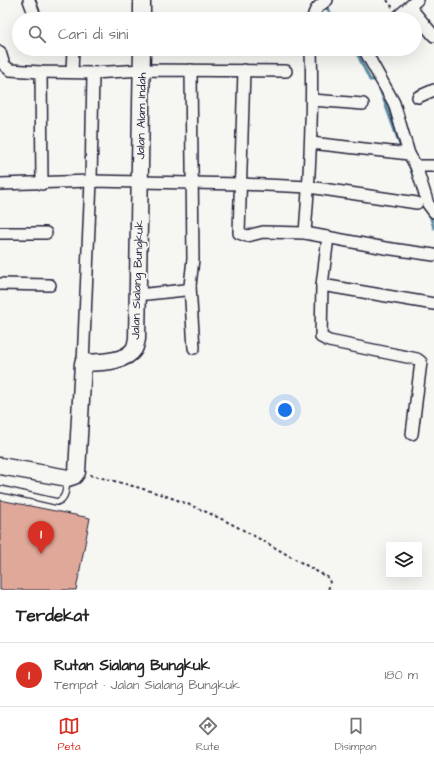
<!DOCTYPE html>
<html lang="id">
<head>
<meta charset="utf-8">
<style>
  :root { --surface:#fff; --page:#f2f2f2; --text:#222; --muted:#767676; --line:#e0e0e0; --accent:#d93025 }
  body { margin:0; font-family:"Architects Daughter",sans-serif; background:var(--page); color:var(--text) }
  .controls { position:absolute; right:12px; bottom:12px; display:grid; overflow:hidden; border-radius:0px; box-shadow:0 4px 16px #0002 }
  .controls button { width:36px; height:36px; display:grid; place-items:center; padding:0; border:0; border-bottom:1px solid var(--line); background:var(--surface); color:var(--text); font:20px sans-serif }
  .you { position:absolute; left:285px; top:410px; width:14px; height:14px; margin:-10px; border:3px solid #fff; border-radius:50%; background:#1a73e8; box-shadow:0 0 0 6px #1a73e833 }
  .badge { display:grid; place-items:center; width:26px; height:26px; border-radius:50%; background:var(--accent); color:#fff; font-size:13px; font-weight:700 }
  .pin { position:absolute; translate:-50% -33px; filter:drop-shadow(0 1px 2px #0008) }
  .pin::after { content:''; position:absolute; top:21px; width:14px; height:12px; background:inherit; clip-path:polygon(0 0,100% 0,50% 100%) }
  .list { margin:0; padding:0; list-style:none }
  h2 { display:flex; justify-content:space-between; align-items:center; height:52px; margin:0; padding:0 16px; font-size:17px }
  h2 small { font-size:13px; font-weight:400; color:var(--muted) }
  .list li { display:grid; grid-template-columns:26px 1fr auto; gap:12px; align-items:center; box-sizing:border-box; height:64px; padding:0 16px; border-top:1px solid var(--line) }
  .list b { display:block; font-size:15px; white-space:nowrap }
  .list p { margin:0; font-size:13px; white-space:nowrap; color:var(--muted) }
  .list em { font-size:13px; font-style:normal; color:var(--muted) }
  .icon { flex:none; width:22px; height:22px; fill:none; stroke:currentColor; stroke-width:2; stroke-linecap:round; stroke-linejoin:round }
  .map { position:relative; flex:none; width:434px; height:590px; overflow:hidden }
  .search { position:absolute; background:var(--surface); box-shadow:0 4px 16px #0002; left:12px; right:12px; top:12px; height:44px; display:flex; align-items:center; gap:10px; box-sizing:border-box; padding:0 14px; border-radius:22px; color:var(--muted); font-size:15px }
  .sheet { height:116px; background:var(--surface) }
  nav { display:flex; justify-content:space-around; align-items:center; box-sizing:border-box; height:56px; border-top:1px solid var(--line); background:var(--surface); font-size:11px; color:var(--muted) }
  nav a { display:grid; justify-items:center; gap:2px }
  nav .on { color:var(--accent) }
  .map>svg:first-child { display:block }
</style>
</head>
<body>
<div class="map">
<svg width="434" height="590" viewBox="0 0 434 590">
  <rect width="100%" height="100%" fill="#f6f6f2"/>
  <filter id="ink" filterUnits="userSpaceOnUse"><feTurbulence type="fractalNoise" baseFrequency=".025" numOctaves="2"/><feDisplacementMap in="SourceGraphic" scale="8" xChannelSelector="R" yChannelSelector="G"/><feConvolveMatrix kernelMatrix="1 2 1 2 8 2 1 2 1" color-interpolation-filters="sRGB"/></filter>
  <g filter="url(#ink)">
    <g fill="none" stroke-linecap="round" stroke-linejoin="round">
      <g stroke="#5e8ca2" stroke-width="3">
        <polyline points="325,5 334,19"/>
        <polyline points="355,49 370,80 376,80 377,82"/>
        <polyline points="380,89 401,148"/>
        <polyline points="408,162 414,178"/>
        <polyline points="429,212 434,228"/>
      </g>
    </g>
    <polygon fill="#e0a899" stroke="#22223b" points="0,500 90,518 76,590 0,590"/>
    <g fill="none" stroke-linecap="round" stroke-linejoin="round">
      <defs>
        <path id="lane" d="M0,489L57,502C66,499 66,489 67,480"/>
        <g id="street">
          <polyline points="29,0 36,19"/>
          <polyline points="410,7 434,36"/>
          <path d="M313,19C314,9 319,6 327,0"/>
          <polyline points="395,19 417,0"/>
          <polyline points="364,49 394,103 409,154 416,166 428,204 434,212"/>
          <polyline points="0,52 4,65 10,70 41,72 93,73 142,70 286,71"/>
          <polyline points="244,70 239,233 247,236 263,232 305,233 385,248 434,255"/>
          <polyline points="41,72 42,184"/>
          <polyline points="72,72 73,49"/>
          <polyline points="418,97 434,90"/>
          <polyline points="312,100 363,104"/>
          <polyline points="311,143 409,154"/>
          <polyline points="416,166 434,166"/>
          <polyline points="0,184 91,181 241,184 309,187 417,203"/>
          <polyline points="0,233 46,233"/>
          <path d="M305,233C310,171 313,111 311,49"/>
          <polyline points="328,237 322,285 321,337 329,341 417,359 421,362 412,434"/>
          <polyline points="0,284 50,285"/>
          <polyline points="322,285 434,304"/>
          <polyline points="190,286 194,348"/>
          <polyline points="138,295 185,290 189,289 190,286 193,259 191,70"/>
          <polyline points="83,363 91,181 93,73"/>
        </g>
        <g id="secondary">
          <polyline points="142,19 142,0"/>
          <path d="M0,466L68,478L74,476L77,472L83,363C98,362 125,363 134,349C136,346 136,342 137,339L142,49"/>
        </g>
      </defs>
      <use href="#lane" stroke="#22223b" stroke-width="8"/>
      <use href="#street" stroke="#22223b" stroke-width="14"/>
      <use href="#secondary" stroke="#22223b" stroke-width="19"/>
      <g stroke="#22223b" stroke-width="2" stroke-dasharray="3 3" stroke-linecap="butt">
        <polyline points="387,0 393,8"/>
        <path d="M90,475C126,484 163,493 197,508C243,527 286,555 329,578L330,584L328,590"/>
      </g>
      <use href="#lane" stroke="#f6f6f2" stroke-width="5.5"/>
      <use href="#street" stroke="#f6f6f2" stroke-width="11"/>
      <use href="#secondary" stroke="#f6f6f2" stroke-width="16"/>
    </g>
  </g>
  <g text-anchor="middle" stroke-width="3.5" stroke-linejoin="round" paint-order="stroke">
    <g font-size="12" fill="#22223b" stroke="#f6f6f2">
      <text transform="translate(141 116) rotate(-89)" y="4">Jalan Alam Indah</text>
      <text transform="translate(137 280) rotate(-88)" y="4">Jalan Sialang Bungkuk</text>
    </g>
  </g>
</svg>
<div class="controls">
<button><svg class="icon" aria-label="layers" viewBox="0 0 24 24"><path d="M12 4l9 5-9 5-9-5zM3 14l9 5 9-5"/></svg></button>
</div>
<div class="you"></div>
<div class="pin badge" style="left:41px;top:554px">1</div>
<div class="search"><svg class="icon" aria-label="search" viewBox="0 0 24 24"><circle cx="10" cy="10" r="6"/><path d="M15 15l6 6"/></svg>Cari di sini</div>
</div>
<section class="sheet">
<h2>Terdekat<small></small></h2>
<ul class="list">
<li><span class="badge">1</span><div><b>Rutan Sialang Bungkuk</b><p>Tempat · Jalan Sialang Bungkuk</p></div><em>180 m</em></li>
</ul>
</section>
<nav>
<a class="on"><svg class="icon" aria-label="map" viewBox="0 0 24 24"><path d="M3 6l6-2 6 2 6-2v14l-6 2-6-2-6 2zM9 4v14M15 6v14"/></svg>Peta</a>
<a><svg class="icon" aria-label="directions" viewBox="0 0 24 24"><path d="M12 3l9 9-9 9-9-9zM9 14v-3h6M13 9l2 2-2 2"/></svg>Rute</a>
<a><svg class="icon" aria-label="saved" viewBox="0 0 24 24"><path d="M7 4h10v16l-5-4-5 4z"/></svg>Disimpan</a>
</nav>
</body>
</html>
